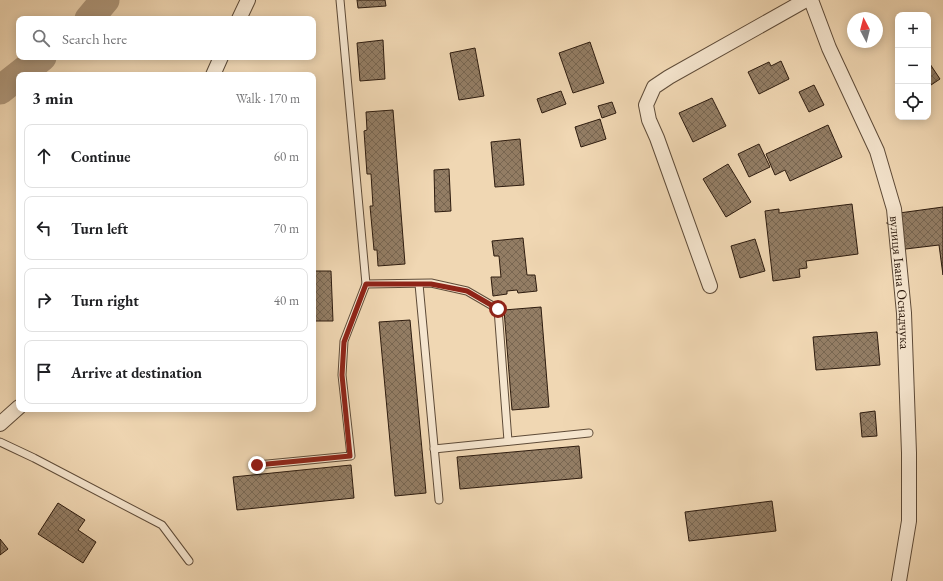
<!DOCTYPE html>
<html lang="en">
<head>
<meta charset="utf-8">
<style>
  :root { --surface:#fff; --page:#f2f2f2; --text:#202124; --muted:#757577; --line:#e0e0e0 }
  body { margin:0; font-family:"EB Garamond",serif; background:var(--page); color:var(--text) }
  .controls { position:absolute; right:12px; top:12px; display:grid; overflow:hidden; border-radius:8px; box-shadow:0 2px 10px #0003 }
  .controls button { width:36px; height:36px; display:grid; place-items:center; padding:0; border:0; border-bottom:1px solid var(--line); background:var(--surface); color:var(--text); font:20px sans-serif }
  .compass { position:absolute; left:847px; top:12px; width:36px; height:36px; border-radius:50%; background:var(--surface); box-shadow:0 2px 10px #0003; rotate:353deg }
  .stop { position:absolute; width:12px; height:12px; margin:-9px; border:3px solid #8f2418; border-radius:50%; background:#fff }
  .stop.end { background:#8f2418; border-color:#fff; box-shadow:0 1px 4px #0008 }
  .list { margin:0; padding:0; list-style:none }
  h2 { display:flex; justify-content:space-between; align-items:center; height:52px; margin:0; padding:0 16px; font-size:17px }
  h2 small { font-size:13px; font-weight:400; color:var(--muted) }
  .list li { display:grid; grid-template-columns:26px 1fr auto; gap:12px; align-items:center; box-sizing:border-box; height:64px; margin:0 8px 8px; padding:0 8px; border:1px solid var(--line); border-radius:8px }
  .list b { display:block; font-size:15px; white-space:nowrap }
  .list em { font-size:13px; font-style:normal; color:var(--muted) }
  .icon { flex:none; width:22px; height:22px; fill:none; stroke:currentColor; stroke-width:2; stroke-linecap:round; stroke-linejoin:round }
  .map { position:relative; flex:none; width:943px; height:581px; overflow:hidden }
  .search { position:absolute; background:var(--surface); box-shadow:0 2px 10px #0003; left:16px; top:16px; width:300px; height:44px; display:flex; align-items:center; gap:10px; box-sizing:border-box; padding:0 14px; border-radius:8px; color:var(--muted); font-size:15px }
  .panel { position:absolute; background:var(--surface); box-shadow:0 2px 10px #0003; left:16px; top:72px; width:300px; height:340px; border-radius:8px }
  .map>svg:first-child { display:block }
</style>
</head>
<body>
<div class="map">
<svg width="943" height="581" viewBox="0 0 943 581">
  <defs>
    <pattern id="building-cross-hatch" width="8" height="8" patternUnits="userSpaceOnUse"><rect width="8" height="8" fill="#937d64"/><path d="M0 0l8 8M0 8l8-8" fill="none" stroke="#786651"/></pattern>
  </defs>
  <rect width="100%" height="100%" fill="#f0d7b3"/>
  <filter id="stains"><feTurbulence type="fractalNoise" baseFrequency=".005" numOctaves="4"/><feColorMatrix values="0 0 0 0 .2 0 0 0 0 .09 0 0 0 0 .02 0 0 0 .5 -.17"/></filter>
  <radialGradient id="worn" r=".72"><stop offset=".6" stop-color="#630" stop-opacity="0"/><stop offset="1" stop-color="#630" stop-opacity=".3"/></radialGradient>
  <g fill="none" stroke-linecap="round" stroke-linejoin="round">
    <g stroke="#ae977b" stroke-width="29">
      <polyline points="89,19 105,0"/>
      <polyline points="0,90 42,57"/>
    </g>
  </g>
  <g fill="url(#building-cross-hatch)" stroke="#2e1c0f">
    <polygon points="357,0 385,0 386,6 358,8"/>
    <polygon points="383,40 385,79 360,81 357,43"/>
    <polygon points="590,42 604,83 573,93 559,53"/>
    <polygon points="475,48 484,96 459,100 450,53"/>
    <polygon points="781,61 789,79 759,94 748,72 769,62 771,66"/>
    <polygon points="928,61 940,79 928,87"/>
    <polygon points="814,85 824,105 809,112 799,92"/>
    <polygon points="561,91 566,104 542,113 537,99"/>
    <polygon points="712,98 726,126 693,142 679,113"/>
    <polygon points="612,102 616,113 602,118 598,106"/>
    <polygon points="393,110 405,264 378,266 377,250 374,250 370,206 373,206 371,174 367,174 364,131 367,130 366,112"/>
    <polygon points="600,119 606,139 581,147 575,127"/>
    <polygon points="828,125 842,157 790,181 785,170 775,175 766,154"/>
    <polygon points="520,139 524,185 495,187 491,142"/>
    <polygon points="759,144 770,167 749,177 738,154"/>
    <polygon points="728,164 751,202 726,217 703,179"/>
    <polygon points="449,169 451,211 435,212 434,170"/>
    <polygon points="852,204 858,254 806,261 807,268 799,269 800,277 773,281 765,211 779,209 779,213"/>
    <polygon points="943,207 943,275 939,245 897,250 892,214"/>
    <polygon points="523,238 527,275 535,275 537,291 518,293 517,290 507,291 507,294 493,296 491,277 501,277 499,256 494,256 492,241"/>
    <polygon points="755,239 765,271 740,278 731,246"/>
    <polygon points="313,271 331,271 333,321 313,321"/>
    <polygon points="541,307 549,407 512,410 504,310"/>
    <polygon points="410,320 426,493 395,496 379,322"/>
    <polygon points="877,332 880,365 816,370 813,337"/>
    <polygon points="875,411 877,436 862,437 860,413"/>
    <polygon points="579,446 582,478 460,489 457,457"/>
    <polygon points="351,465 354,498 237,510 233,477"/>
    <polygon points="772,501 776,531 689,541 685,512"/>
    <polygon points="58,503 85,520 78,530 96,542 83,563 38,534"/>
    <polygon points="0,539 8,549 0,555"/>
  </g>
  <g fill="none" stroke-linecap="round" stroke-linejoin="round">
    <defs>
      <g id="lane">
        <polyline points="366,284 431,283 467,291 498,309 508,441"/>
        <polyline points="419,284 439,500"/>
        <polyline points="0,442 34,458 162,525 189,561"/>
        <polyline points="434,449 589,433"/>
        <polyline points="257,465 351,456 342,375 344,341 366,284 340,0"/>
      </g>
      <g id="street">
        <path id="s1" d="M811,0L829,48L877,151L894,209L904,313L909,453V521L899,581"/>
        <polyline points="239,19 248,0"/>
        <polyline points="213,75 221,57"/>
        <polyline points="710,286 657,138 649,120 646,105 654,87 669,77 806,0"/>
        <polyline points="0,424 19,407"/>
      </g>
    </defs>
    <use href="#lane" stroke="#5e4b38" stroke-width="9"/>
    <use href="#street" stroke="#5e4b38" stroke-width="16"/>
    <use href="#lane" stroke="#f5e5ce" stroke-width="7"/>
    <use href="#street" stroke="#f5e5ce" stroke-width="14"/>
  </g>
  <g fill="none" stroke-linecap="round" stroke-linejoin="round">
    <polyline stroke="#8f2418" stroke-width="5" points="257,465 350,456 342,375 344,342 366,284 431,284 467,291 498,309"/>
  </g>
  <g text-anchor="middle" stroke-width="3" stroke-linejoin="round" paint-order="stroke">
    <g font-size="14" fill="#2e1c0f" stroke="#f5e5ce">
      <text dy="5" stroke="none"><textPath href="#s1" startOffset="299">вулиця Івана Оснадчука</textPath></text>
    </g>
  </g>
  <rect width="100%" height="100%" filter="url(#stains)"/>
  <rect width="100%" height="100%" fill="url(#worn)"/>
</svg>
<div class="controls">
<button>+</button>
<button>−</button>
<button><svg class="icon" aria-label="locate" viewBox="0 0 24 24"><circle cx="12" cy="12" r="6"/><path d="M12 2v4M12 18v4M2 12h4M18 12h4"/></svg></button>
</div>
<svg class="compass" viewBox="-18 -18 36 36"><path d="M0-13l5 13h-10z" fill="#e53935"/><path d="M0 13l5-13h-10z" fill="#757577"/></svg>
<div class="stop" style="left:498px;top:309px"></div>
<div class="stop end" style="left:257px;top:465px"></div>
<div class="search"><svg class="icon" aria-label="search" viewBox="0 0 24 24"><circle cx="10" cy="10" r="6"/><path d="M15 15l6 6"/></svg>Search here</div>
<section class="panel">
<h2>3 min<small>Walk · 170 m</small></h2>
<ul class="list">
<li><svg class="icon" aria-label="ahead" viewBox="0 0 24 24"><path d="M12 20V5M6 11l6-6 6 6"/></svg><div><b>Continue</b></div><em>60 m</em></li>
<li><svg class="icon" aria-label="left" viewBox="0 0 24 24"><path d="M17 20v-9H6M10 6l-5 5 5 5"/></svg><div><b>Turn left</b></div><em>70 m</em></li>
<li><svg class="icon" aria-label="right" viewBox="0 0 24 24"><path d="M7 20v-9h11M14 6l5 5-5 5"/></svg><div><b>Turn right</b></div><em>40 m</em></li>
<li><svg class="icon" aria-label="arrive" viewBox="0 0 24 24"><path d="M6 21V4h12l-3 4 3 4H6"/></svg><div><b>Arrive at destination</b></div></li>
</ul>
</section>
</div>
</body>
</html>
